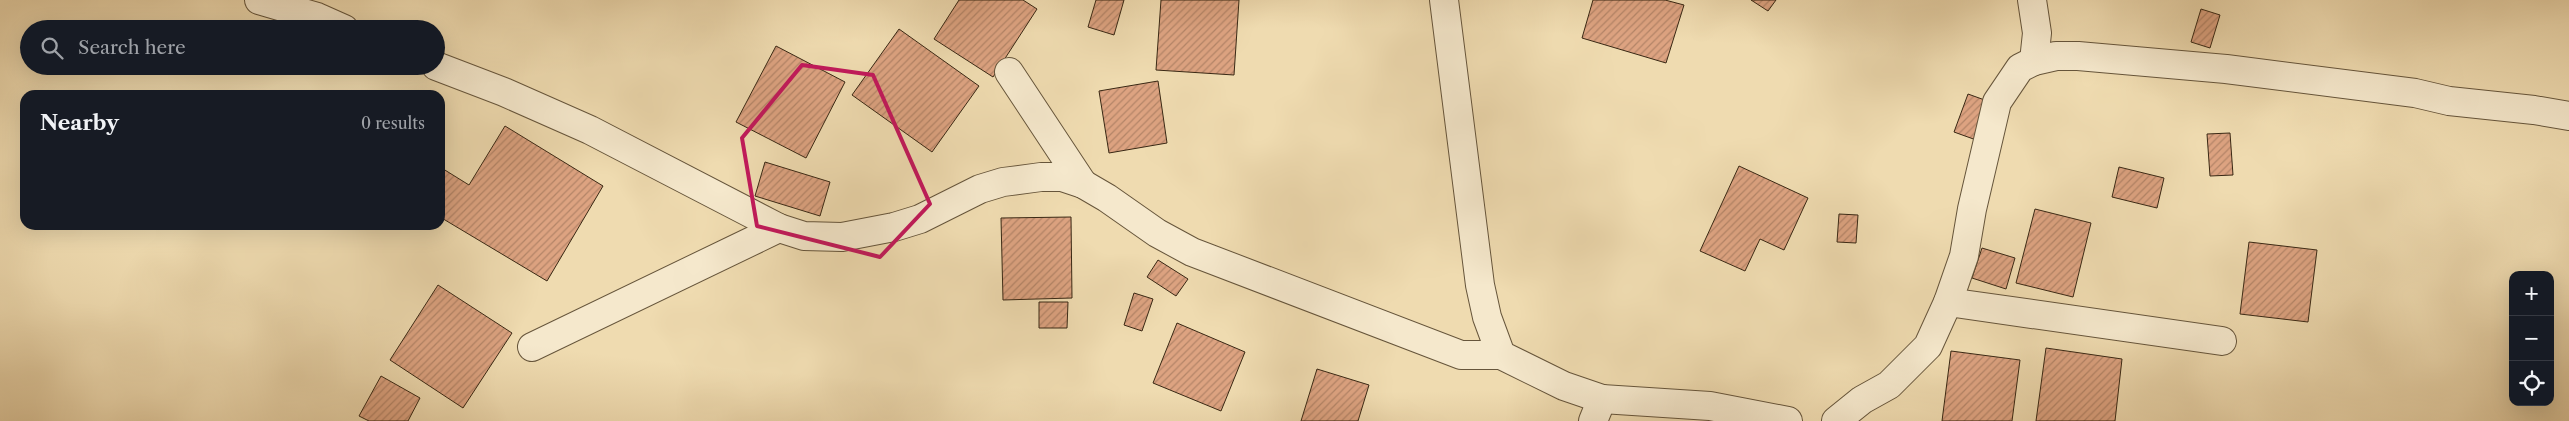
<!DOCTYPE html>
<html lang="en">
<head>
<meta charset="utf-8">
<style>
  :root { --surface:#171b24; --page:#242831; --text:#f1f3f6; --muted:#9ea1a6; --line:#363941 }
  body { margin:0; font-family:"Libre Caslon Text",serif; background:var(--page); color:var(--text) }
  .controls { position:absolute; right:15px; bottom:15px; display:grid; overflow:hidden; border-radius:10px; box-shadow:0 5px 20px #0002 }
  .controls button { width:45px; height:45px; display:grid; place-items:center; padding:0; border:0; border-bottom:1px solid var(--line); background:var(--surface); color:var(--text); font:25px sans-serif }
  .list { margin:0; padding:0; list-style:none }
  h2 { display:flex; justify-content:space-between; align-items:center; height:65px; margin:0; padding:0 20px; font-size:21px }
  h2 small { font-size:16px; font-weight:400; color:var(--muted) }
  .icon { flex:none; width:28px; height:28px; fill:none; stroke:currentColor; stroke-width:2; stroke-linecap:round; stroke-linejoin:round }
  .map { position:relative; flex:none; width:2569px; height:421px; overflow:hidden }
  .search { position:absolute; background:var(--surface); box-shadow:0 5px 20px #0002; left:20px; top:20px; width:425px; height:55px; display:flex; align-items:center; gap:12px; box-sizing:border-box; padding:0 18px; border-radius:28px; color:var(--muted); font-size:19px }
  .panel { position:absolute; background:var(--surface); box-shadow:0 5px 20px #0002; left:20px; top:90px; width:425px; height:140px; border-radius:15px }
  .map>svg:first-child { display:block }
</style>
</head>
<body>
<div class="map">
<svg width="2569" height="421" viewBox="0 0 2569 421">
  <defs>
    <pattern id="building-hatch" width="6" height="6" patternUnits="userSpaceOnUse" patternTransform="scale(1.25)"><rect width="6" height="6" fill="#dda381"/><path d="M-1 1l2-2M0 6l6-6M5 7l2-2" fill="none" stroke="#b48568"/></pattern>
  </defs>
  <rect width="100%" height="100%" fill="#efdbb0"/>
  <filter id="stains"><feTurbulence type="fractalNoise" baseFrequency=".004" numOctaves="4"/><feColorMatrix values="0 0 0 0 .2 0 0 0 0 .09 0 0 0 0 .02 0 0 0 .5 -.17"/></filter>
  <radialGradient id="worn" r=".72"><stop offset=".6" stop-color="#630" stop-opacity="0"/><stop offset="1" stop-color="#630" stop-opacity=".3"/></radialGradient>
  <g fill="url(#building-hatch)" stroke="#392814">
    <polygon points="959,0 1023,0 1037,9 993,77 934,39"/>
    <polygon points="1096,0 1124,0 1114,35 1088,27"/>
    <polygon points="1161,0 1239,0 1234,75 1156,70"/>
    <polygon points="1593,0 1665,0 1684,5 1666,63 1582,38"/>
    <polygon points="1751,0 1776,0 1768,11"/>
    <polygon points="2201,9 2220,15 2210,48 2191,42"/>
    <polygon points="899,29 979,86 932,152 852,95"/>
    <polygon points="776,46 845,82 806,158 736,122"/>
    <polygon points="1158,81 1167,143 1109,153 1099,91"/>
    <polygon points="1968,94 1993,103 1979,141 1954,132"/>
    <polygon points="505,126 603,186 547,281 440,217 440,167 469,185"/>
    <polygon points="2230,133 2233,175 2210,176 2207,134"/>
    <polygon points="765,162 830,182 820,216 755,196"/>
    <polygon points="1739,166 1808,198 1784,250 1760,239 1745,271 1700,251"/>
    <polygon points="2119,167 2164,178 2157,208 2112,197"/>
    <polygon points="2035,209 2091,223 2073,297 2016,283"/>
    <polygon points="1839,214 1858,215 1856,243 1837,242"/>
    <polygon points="1071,217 1072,298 1003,300 1001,218"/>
    <polygon points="2249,242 2317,250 2308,322 2240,314"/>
    <polygon points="1982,248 2015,258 2006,289 1972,278"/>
    <polygon points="1158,260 1188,279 1176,296 1147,277"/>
    <polygon points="438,285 512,333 463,408 390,360"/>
    <polygon points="1134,293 1153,299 1142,331 1124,325"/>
    <polygon points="1039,302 1068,302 1067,328 1039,328"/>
    <polygon points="1177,323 1245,352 1221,411 1153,383"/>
    <polygon points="2046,348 2122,359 2115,421 2036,421"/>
    <polygon points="1951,351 2020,360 2012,421 1942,421"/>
    <polygon points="1317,369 1369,385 1358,421 1301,421"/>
    <polygon points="381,376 420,398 408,421 369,421 359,416"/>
  </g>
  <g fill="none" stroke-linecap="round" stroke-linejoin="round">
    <defs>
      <g id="minor">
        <polyline points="259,0 317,17 344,29"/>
        <polyline points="1444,0 1480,285 1487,317 1501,355 1564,386 1602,399 1593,421"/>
        <polyline points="2034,61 2056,56 2078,56 2226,69 2415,93 2449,101 2534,110 2569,116"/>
        <polyline points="436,66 504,92 590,130 779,228 804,236 842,237 894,227 920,219 980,189 1003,182 1041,177 1062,177 1083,184 1107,198 1157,233 1192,252 1461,355 1501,355"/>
        <polyline points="1009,72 1083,184"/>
        <polyline points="1948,302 2222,341"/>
        <polyline points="532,347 779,228"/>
        <polyline points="1602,399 1710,406 1788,421"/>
        <polyline points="1836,421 1862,400 1889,385 1928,346 1948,302 1964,256 1972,209 1997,102 2020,68 2034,61 2037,33 2032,0"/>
      </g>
    </defs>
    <use href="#minor" stroke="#66553b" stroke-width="30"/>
    <use href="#minor" stroke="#f5e8cc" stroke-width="28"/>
  </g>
  <path fill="none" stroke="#c2185b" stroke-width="4" stroke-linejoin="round" d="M802,65L873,75L930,204L880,257L757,226L742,138Z"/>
  <rect width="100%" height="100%" filter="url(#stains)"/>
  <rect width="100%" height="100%" fill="url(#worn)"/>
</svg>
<div class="controls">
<button>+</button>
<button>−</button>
<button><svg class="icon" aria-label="locate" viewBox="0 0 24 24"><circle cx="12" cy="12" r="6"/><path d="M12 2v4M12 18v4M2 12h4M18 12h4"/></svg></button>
</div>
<div class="search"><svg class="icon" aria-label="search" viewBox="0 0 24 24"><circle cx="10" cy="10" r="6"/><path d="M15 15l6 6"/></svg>Search here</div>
<section class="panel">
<h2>Nearby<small>0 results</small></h2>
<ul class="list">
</ul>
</section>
</div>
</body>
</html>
